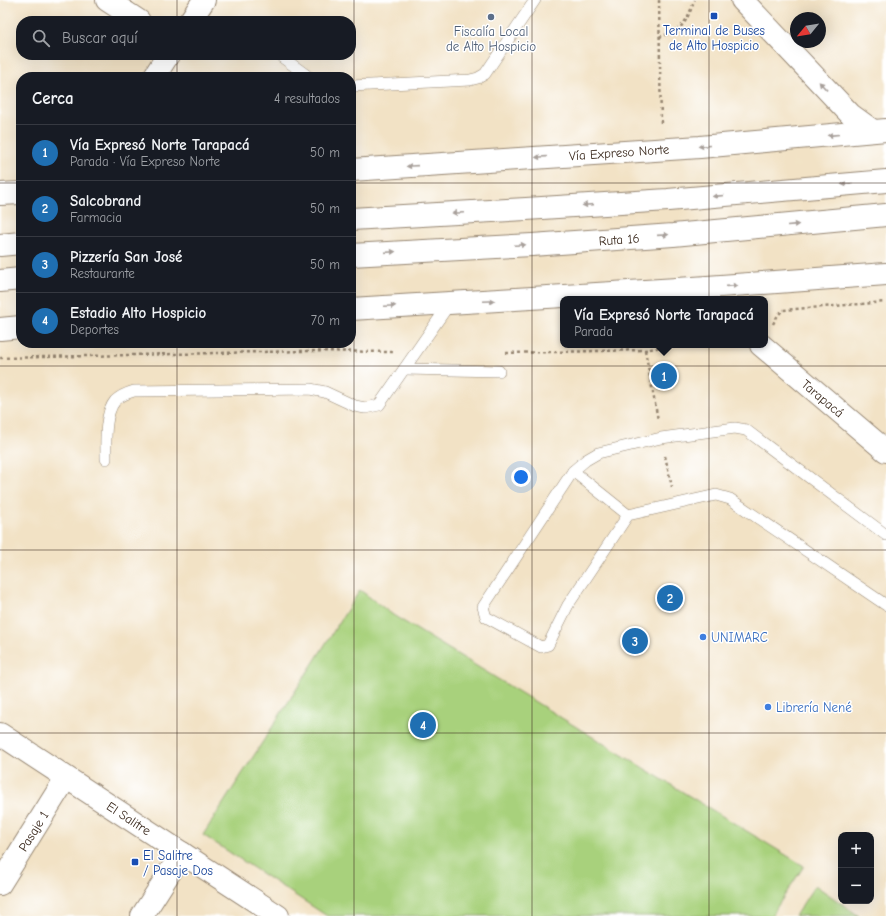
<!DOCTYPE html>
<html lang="es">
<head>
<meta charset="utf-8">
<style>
  :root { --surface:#171b24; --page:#242831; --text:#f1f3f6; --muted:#9ea1a6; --line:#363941; --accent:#1f6fb2 }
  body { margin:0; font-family:"Comic Neue",sans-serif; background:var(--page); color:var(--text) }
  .controls { position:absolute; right:12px; bottom:12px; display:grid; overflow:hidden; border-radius:8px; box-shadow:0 4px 16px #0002 }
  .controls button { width:36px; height:36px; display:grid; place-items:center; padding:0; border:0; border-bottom:1px solid var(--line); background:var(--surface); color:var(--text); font:20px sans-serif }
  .compass { position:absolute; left:790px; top:12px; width:36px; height:36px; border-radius:50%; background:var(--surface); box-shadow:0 4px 16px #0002; rotate:240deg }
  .you { position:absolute; left:521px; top:477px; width:14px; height:14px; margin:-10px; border:3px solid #fff; border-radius:50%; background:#1a73e8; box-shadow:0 0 0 6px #1a73e833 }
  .badge { display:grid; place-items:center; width:26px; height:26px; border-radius:50%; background:var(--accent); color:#fff; font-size:13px; font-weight:700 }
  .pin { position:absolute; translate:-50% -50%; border:2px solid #fff; box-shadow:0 1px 4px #0006 }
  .popup { position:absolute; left:560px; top:296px; width:208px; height:52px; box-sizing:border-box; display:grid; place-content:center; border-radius:8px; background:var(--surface); filter:drop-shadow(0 1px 3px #0005); font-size:13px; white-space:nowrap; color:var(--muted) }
  .popup b { font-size:15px; color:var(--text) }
  .popup::after { content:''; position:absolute; left:50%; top:100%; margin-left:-8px; border:8px solid transparent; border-top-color:var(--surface) }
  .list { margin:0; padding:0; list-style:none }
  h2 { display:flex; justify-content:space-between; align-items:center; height:52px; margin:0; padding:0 16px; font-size:17px }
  h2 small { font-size:13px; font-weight:400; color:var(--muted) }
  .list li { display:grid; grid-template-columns:26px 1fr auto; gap:12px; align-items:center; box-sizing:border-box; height:56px; padding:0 16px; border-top:1px solid var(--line) }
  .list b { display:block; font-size:15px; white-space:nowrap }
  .list p { margin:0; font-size:13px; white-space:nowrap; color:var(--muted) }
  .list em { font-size:13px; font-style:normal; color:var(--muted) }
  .icon { flex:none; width:22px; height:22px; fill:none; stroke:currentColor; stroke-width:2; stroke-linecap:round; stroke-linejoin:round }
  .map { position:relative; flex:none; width:886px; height:916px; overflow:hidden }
  .search { position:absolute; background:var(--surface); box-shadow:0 4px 16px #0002; left:16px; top:16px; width:340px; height:44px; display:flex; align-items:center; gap:10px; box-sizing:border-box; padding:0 14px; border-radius:16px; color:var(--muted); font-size:15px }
  .panel { position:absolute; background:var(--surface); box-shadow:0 4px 16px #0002; left:16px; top:72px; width:340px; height:276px; border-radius:16px }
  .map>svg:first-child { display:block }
</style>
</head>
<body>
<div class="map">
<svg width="886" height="916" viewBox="0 0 886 916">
  <rect width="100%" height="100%" fill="#fff"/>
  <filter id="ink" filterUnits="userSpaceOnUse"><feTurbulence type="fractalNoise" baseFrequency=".025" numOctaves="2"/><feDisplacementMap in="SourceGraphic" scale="8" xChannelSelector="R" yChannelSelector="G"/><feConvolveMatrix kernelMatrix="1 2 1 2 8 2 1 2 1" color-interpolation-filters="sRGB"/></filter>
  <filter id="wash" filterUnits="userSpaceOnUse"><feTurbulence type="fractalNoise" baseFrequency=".012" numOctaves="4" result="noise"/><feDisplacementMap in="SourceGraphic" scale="16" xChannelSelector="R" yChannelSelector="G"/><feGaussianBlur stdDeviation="0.9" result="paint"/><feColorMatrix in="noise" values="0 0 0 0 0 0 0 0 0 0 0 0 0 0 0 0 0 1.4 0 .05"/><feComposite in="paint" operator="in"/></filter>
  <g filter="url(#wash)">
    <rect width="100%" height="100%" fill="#f2e2c5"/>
    <g fill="#a8d17c" stroke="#727e4d">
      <polygon points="360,590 393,615 804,866 771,916 327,916 203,835"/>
      <polygon points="815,885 859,916 795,916"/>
    </g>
  </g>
  <g filter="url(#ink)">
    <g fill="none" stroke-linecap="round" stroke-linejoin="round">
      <defs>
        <g id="lane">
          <polyline points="279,55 309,77"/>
          <polyline points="351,86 470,80 478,78 485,74 535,0"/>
          <polyline points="404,369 499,371"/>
          <path d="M106,459C106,443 104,414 115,401C120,396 127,393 134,391L310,389L325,392L355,406L365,408L379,405L450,303"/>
          <polyline points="573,471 628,515"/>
          <polyline points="886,535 746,430 735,428 661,438 598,453 586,460 573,471 483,607 486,617 541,647 548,645 568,605 628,515 716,495 730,499 886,605"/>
        </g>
        <g id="street">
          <polyline points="107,0 139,21"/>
          <polyline points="742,0 851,115 873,131"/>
          <polyline points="190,21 204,0"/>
          <polyline points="154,77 168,55"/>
          <polyline points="761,345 886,451"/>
          <polyline points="0,734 278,916"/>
          <polyline points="0,884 66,778"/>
          <polyline points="142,916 182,853"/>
        </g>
        <g id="secondary">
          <polyline points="351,170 700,147 886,130"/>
          <polyline points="0,194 21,193"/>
          <polyline points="351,309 693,288 886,274"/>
          <polyline points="0,329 21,327"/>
        </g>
        <g id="highway">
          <polyline points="351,219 526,209 668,200 886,181"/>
          <polyline points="0,245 21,243"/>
          <polyline points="351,255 532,245 673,235 886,215"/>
          <polyline points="0,281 21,279"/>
        </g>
      </defs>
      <use href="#lane" stroke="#968672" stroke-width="12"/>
      <use href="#street" stroke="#968672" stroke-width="24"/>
      <use href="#secondary" stroke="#968672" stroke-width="24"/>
      <use href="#highway" stroke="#968672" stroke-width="24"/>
      <g stroke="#968672" stroke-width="2.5" stroke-dasharray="3 3" stroke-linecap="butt">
        <polyline points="659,0 661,126"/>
        <path d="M659,37C685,29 685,23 695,0"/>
        <polyline points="773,324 778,315 783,310 886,302"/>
        <polyline points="645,350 658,420"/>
        <polyline points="506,353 645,350 673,345"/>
        <polyline points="0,358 305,351 393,352"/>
        <polyline points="665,456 672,487"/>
      </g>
      <use href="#lane" stroke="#fff" stroke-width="11"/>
      <use href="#street" stroke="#fff" stroke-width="22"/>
      <use href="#secondary" stroke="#fff" stroke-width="22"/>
      <use href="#highway" stroke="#fff" stroke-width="22"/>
    </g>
    <defs><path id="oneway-solid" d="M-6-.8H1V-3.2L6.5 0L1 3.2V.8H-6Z"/></defs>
    <g fill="#a79f9a">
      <use href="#oneway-solid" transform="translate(823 86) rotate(-133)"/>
      <use href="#oneway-solid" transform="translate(833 135) rotate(175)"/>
      <use href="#oneway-solid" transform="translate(704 146) rotate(175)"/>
      <use href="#oneway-solid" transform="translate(541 157) rotate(176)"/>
      <use href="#oneway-solid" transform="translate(412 166) rotate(176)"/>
      <use href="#oneway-solid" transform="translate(847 184) rotate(175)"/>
      <use href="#oneway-solid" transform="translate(718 196) rotate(175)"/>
      <use href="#oneway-solid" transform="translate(588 205) rotate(176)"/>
      <use href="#oneway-solid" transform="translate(458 213) rotate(177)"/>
      <use href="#oneway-solid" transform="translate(793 225) rotate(-5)"/>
      <use href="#oneway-solid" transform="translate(663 235) rotate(-4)"/>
      <use href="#oneway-solid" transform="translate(520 245) rotate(-3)"/>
      <use href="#oneway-solid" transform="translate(390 252) rotate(-4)"/>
      <use href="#oneway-solid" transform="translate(732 286) rotate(-4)"/>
      <use href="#oneway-solid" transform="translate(489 301) rotate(-3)"/>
      <use href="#oneway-solid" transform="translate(390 306) rotate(-3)"/>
    </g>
  </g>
  <path fill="none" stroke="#3b2a1e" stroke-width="1" stroke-opacity="0.55" d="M177,0V21M354,0V916M532,0V916M709,0V916M177,55V77M0,183H21M351,183H886M177,343V916M0,366H886M0,550H886M0,733H886"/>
  <g fill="#1a4fb4" stroke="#fff" stroke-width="1.5">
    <rect x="710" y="12" width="8" height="8" rx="2"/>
    <rect x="131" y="858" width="8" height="8" rx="2"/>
  </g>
  <circle fill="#5c6f8a" stroke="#fff" stroke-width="1.5" cx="491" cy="17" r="4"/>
  <g fill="#3f7fe0" stroke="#fff" stroke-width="1.5">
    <circle cx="703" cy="637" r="4"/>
    <circle cx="768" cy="707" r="4"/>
  </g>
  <g text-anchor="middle" stroke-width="3" stroke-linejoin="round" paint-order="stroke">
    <g font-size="13" fill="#164399" stroke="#fff">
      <text x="714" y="35">Terminal de Buses<tspan x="714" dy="15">de Alto Hospicio</tspan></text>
      <text x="143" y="860" text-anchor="start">El Salitre<tspan x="143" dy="15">/ Pasaje Dos</tspan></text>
    </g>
    <g font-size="13" fill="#4e5e75" stroke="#fff">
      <text x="491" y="36">Fiscalía Local<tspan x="491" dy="15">de Alto Hospicio</tspan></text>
    </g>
    <g font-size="13" fill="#3b2a1e" stroke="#fff">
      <text transform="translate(619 152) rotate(-4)" y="5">Vía Expreso Norte</text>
      <text transform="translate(619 239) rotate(-4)" y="5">Ruta 16</text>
      <text transform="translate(823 398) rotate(40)" y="5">Tarapacá</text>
      <text transform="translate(129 818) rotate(33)" y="5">El Salitre</text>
      <text transform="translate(33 831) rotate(-58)" y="5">Pasaje 1</text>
    </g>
    <g font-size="13" fill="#366cbe" stroke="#fff" text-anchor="start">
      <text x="711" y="642">UNIMARC</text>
      <text x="776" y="712">Librería Nené</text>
    </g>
  </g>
</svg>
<div class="controls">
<button>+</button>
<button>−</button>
</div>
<svg class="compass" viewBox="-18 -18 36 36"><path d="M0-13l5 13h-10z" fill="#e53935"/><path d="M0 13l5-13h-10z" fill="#9ea1a6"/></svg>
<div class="you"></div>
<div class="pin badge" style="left:664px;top:376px">1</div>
<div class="popup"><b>Vía Expresó Norte Tarapacá</b>Parada</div>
<div class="pin badge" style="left:670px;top:598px">2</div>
<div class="pin badge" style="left:635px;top:641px">3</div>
<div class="pin badge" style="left:423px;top:725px">4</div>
<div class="search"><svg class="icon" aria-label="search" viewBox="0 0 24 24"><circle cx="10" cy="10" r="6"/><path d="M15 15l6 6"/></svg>Buscar aquí</div>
<section class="panel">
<h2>Cerca<small>4 resultados</small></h2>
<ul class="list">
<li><span class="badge">1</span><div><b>Vía Expresó Norte Tarapacá</b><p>Parada · Vía Expreso Norte</p></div><em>50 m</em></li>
<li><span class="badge">2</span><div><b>Salcobrand</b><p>Farmacia</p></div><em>50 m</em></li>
<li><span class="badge">3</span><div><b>Pizzería San José</b><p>Restaurante</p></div><em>50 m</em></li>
<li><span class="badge">4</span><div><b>Estadio Alto Hospicio</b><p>Deportes</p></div><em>70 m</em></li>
</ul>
</section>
</div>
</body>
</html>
